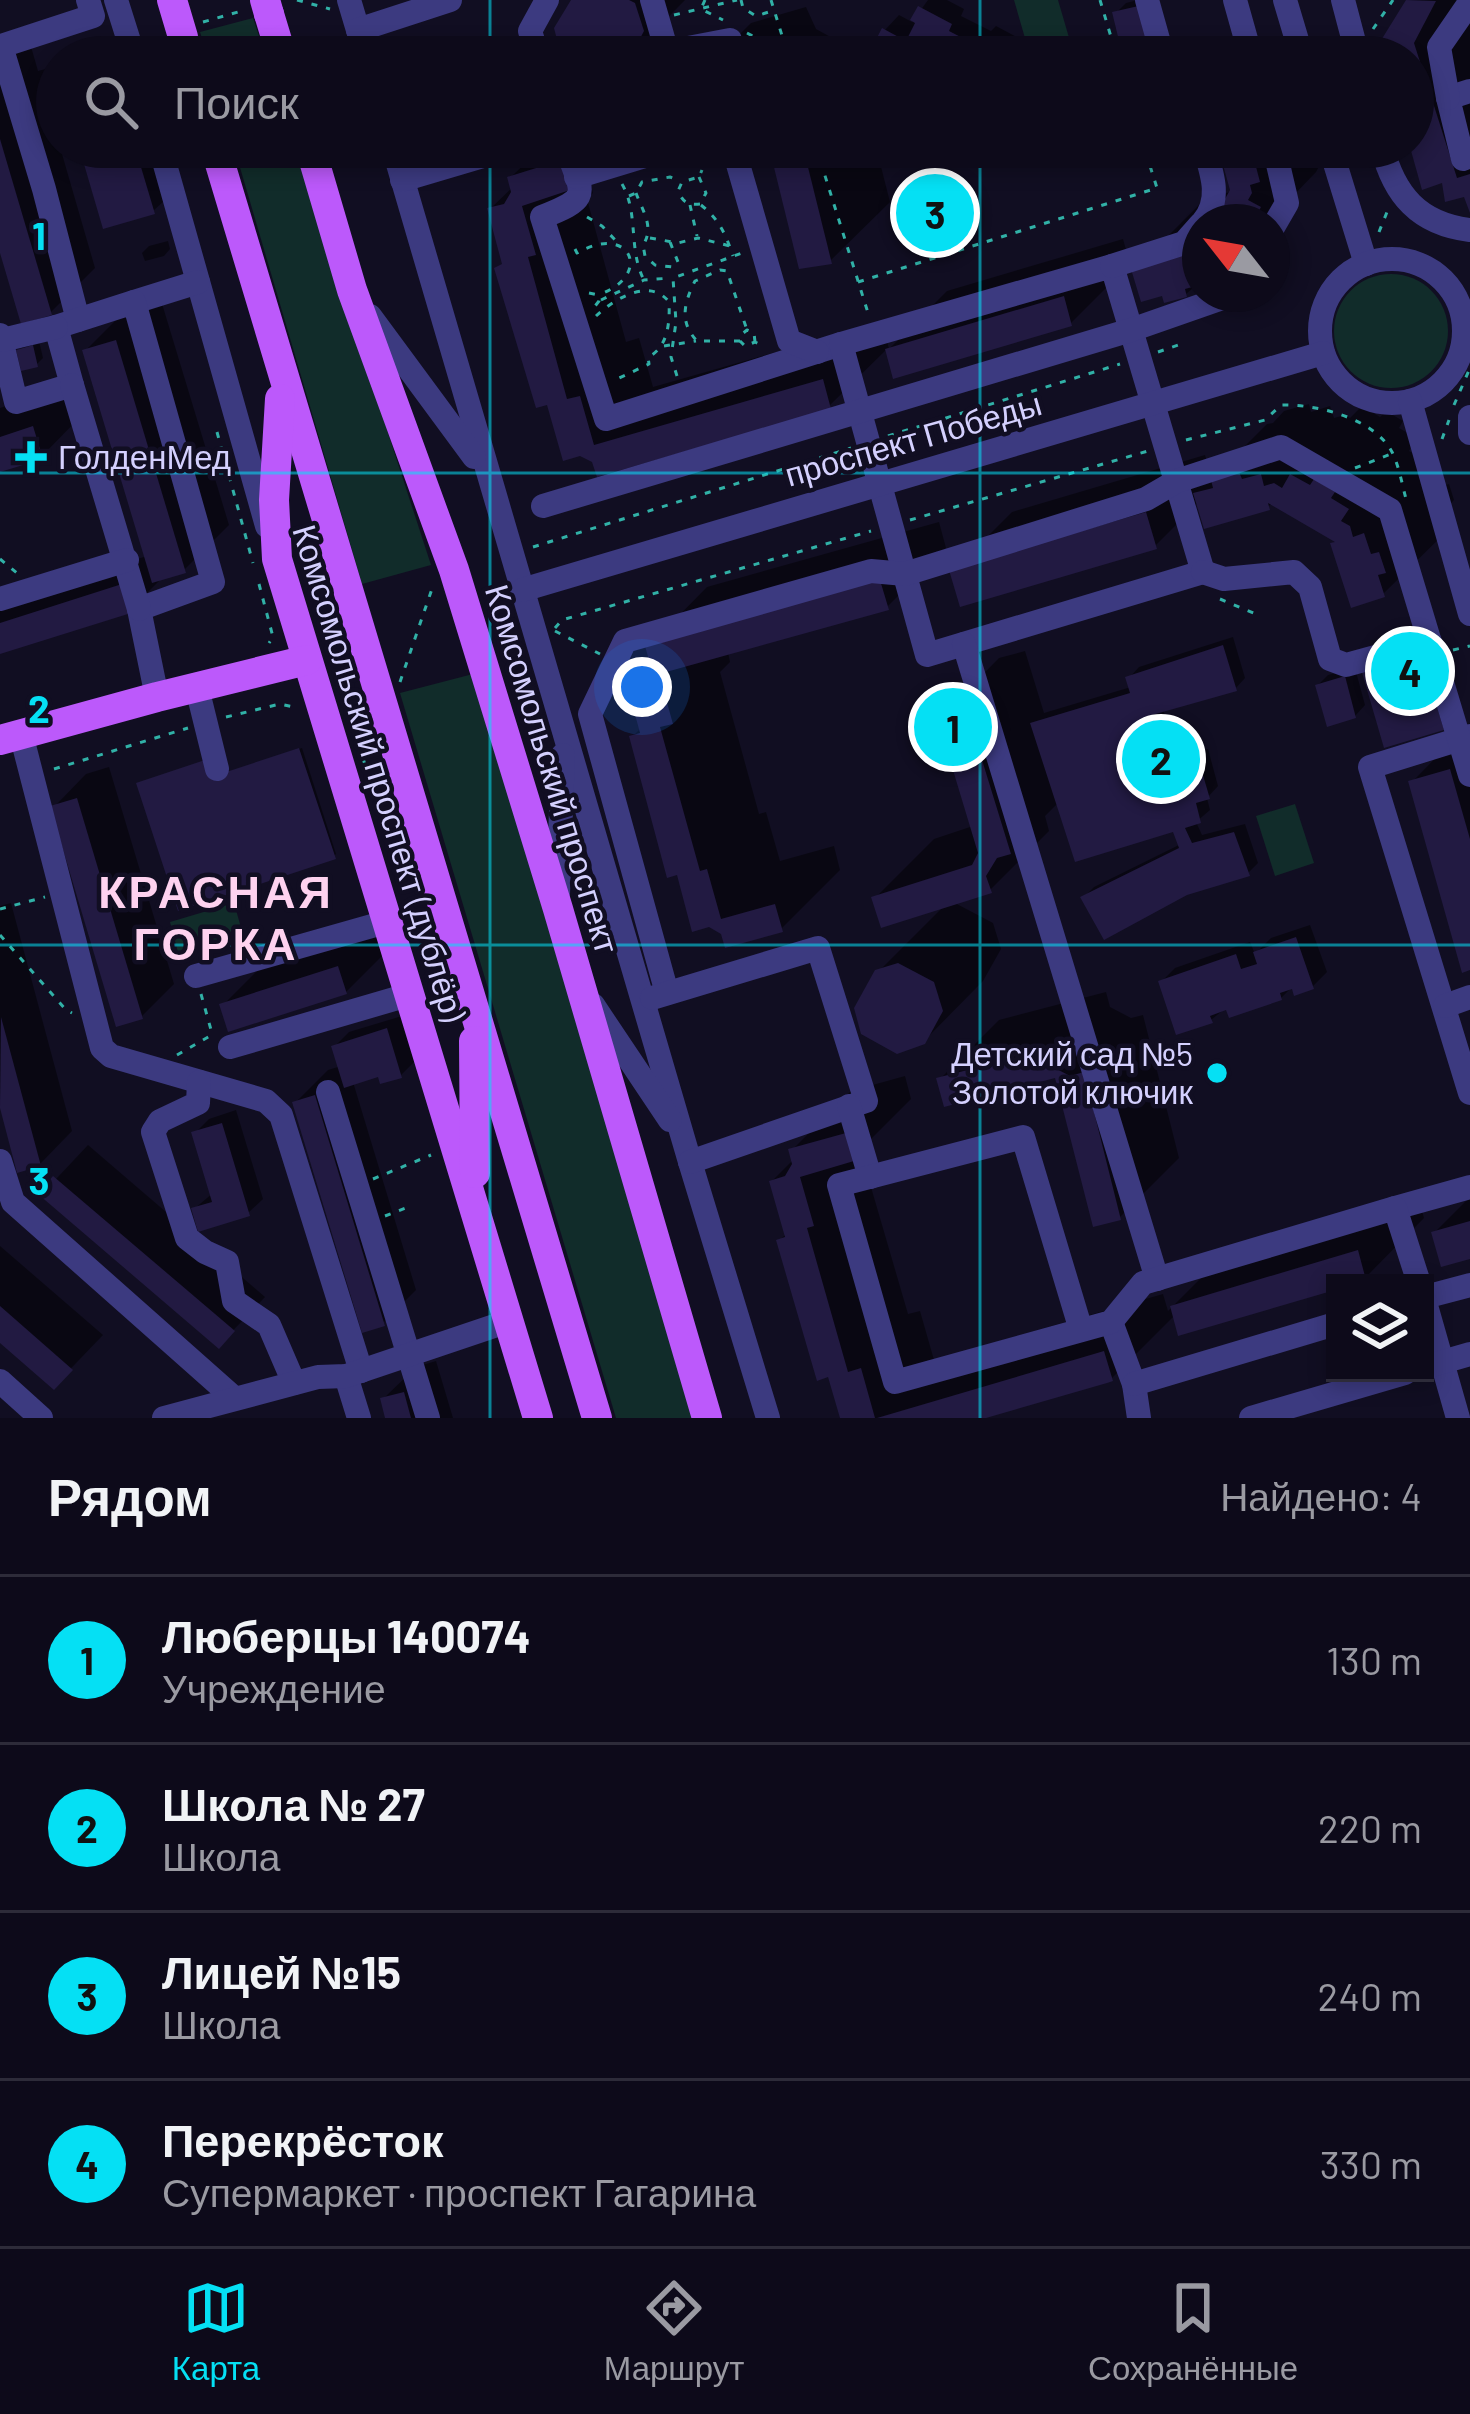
<!DOCTYPE html>
<html lang="ru">
<head>
<meta charset="utf-8">
<style>
  :root { --surface:#0d0a1a; --page:#161323; --text:#f1f3f6; --muted:#9a9aa2; --line:#2d2b39; --accent:#05e0f4 }
  body { margin:0; font-family:Barlow,sans-serif; background:var(--page); color:var(--text) }
  .controls { position:absolute; right:36px; bottom:36px; display:grid; overflow:hidden; border-radius:0px; box-shadow:0 6px 18px #0003 }
  .controls button { width:108px; height:108px; display:grid; place-items:center; padding:0; border:0; border-bottom:3px solid var(--line); background:var(--surface); color:var(--text); font:60px sans-serif }
  .compass { position:absolute; left:1182px; top:204px; width:108px; height:108px; border-radius:50%; background:var(--surface); box-shadow:0 6px 18px #0003; rotate:301deg }
  .you { position:absolute; left:642px; top:687px; width:42px; height:42px; margin:-30px; border:9px solid #fff; border-radius:50%; background:#1a73e8; box-shadow:0 0 0 18px #1a73e833 }
  .badge { display:grid; place-items:center; width:78px; height:78px; border-radius:50%; background:var(--accent); color:#111; font-size:39px; font-weight:700 }
  .pin { position:absolute; translate:-50% -50%; border:6px solid #fff; box-shadow:0 3px 12px #0006 }
  .list { margin:0; padding:0; list-style:none }
  h2 { display:flex; justify-content:space-between; align-items:center; height:156px; margin:0; padding:0 48px; font-size:51px }
  h2 small { font-size:39px; font-weight:400; color:var(--muted) }
  .list li { display:grid; grid-template-columns:78px 1fr auto; gap:36px; align-items:center; box-sizing:border-box; height:168px; padding:0 48px; border-top:3px solid var(--line) }
  .list b { display:block; font-size:45px; white-space:nowrap }
  .list p { margin:0; font-size:39px; white-space:nowrap; color:var(--muted) }
  .list em { font-size:39px; font-style:normal; color:var(--muted) }
  .icon { flex:none; width:66px; height:66px; fill:none; stroke:currentColor; stroke-width:2; stroke-linecap:round; stroke-linejoin:round }
  .map { position:relative; flex:none; width:1470px; height:1418px; overflow:hidden }
  .search { position:absolute; background:var(--surface); box-shadow:0 6px 18px #0003; left:36px; right:36px; top:36px; height:132px; display:flex; align-items:center; gap:30px; box-sizing:border-box; padding:0 42px; border-radius:66px; color:var(--muted); font-size:45px }
  .sheet { height:828px; background:var(--surface) }
  nav { display:flex; justify-content:space-around; align-items:center; box-sizing:border-box; height:168px; border-top:3px solid var(--line); background:var(--surface); font-size:33px; color:var(--muted) }
  nav a { display:grid; justify-items:center; gap:6px }
  nav .on { color:var(--accent) }
  .map>svg:first-child { display:block }
</style>
</head>
<body>
<div class="map">
<svg width="1470" height="1418" viewBox="0 0 1470 1418">
  <rect width="100%" height="100%" fill="#110e22"/>
  <g fill="#112c2a">
    <polygon points="1014,0 1058,0 1070,41 1029,52"/>
    <polygon points="253,18 266,57 208,57 200,32"/>
    <polygon points="234,147 295,147 431,565 362,584"/>
    <circle cx="1391" cy="331" r="57"/>
    <polygon points="473,674 694,1418 616,1418 400,693"/>
    <polygon points="1295,804 1314,863 1275,876 1256,816"/>
    <polygon points="234,903 244,938 179,956 170,922"/>
  </g>
  <g fill="#0007">
    <polygon points="575,0 685,0 629,57 572,57 564,53"/>
    <polygon points="928,0 947,0 964,9 961,16 991,31 996,26 1028,43 1018,57 870,57 885,30 899,15 912,22"/>
    <polygon points="1138,0 1154,50 1126,57 1116,13 1126,3"/>
    <polygon points="1409,0 1470,0 1470,206 1465,194 1445,180 1413,147 1413,57 1387,57 1383,42"/>
    <polygon points="806,7 816,29 836,40 849,38 854,57 717,57 751,23"/>
    <polygon points="28,36 38,71 57,66 57,76 41,81 57,136 57,147 60,147 95,268 51,312 0,242 0,44"/>
    <polygon points="82,147 148,147 164,201 153,211"/>
    <polygon points="542,147 611,147 587,171 593,193 587,199 626,342 639,338 653,387 882,322 889,349 947,291 1123,239 1130,264 1071,323 895,375 888,348 829,406 595,460 580,453 505,261 490,209 513,187 510,178"/>
    <polygon points="772,147 876,147 890,202 830,261"/>
    <polygon points="1221,147 1323,147 1325,155 1316,172 1268,222 1200,222 1200,282 1186,294 1135,269 1204,200 1233,191"/>
    <polygon points="168,241 170,249 164,256 145,261 142,253 149,246"/>
    <polygon points="160,297 229,525 184,570 164,576 130,610 0,651 0,602 147,556 85,351 130,306"/>
    <polygon points="39,341 43,358 37,364 19,351 25,344"/>
    <polygon points="78,384 86,411 42,456 0,469 0,408"/>
    <polygon points="1309,404 1311,412 1330,406 1334,418 1345,415 1350,418 1362,406 1380,417 1386,411 1403,421 1399,428 1416,438 1409,451 1419,457 1441,487 1449,484 1454,500 1447,507 1453,525 1383,594 1338,540 1273,502 1268,507 1199,502 1155,546 953,571 1012,512 1205,455 1212,479 1267,424 1273,423 1284,411"/>
    <polygon points="939,522 946,548 887,607 728,652 730,662 720,672 759,814 766,812 780,861 834,846 840,870 781,929 724,932 679,871 632,737 641,728 628,678 650,655 648,647 707,587"/>
    <polygon points="1233,637 1245,678 1235,689 1163,709 1172,738 1191,732 1196,752 1208,749 1218,786 1207,798 1210,810 1196,822 1202,835 1245,824 1258,863 1248,873 1084,897 1094,887 1181,844 1175,828 1059,802 1045,816 1049,831 990,890 953,902 993,923 1001,949 983,981 923,1042 878,972 946,904 875,898 934,839 973,826 940,718 999,658 1025,651 1044,713 1131,687 1129,678 1139,667"/>
    <polygon points="1355,668 1365,705 1355,716 1318,685 1328,675"/>
    <polygon points="1470,723 1470,967 1412,782"/>
    <polygon points="302,748 336,854 334,856 213,777"/>
    <polygon points="109,767 174,984 141,1017 54,807 86,774"/>
    <polygon points="11,903 72,1131 40,1164 20,1169 0,1096 0,906"/>
    <polygon points="1310,925 1327,972 1312,987 1294,985 1281,998 1228,1006 1211,1020 1161,982 1175,968 1250,942 1255,954 1271,938"/>
    <polygon points="405,933 346,992 223,1005 282,946"/>
    <polygon points="1106,992 1110,1007 1131,1018 1143,1015 1179,1158 1120,1217 1057,1075 940,1079 999,1020"/>
    <polygon points="402,1016 415,1061 401,1075 380,1073 353,1082 416,1290 383,1323 295,1103 328,1070 341,1066 335,1046 349,1032"/>
    <polygon points="905,1076 911,1099 866,1144 866,1170 908,1314 920,1311 934,1360 1163,1294 1168,1311 1232,1247 1417,1193 1424,1218 1365,1278 1335,1283 1335,1286 1175,1315 1111,1379 975,1418 843,1418 779,1241 787,1233 772,1181 794,1159 792,1150 851,1091"/>
    <polygon points="236,1110 263,1199 248,1213 194,1209 213,1193 195,1133 209,1119"/>
    <polygon points="88,1145 265,1297 219,1345 42,1194"/>
    <polygon points="1470,1197 1470,1256 1434,1233"/>
    <polygon points="0,1246 103,1335 54,1386 0,1339"/>
    <polygon points="436,1361 453,1418 388,1418 383,1399 416,1367"/>
  </g>
  <g fill="#221a42">
    <polygon points="571,0 629,0 635,3 644,31 630,57 561,55 554,28"/>
    <polygon points="1406,0 1436,1 1414,43 1457,178 1470,174 1470,213 1464,197 1445,202 1442,183 1422,190 1410,147 1413,147 1413,57 1384,57 1380,42"/>
    <polygon points="1143,5 1155,53 1123,57 1112,12"/>
    <polygon points="918,6 952,24 949,31 976,45 979,38 1014,57 867,57 882,28 906,41 915,23 910,20"/>
    <polygon points="0,139 52,315 21,324 0,253"/>
    <polygon points="79,147 135,147 155,214 103,229"/>
    <polygon points="769,147 803,147 832,264 799,269"/>
    <polygon points="1218,147 1257,147 1260,157 1254,159 1260,182 1250,185 1252,193 1248,200 1261,207 1253,222 1212,222 1230,190"/>
    <polygon points="565,159 573,189 522,206 536,255 528,257 567,399 580,396 594,445 823,379 831,409 597,477 592,462 580,456 563,461 547,405 536,408 494,268 502,264 487,208 504,204 511,192 507,177"/>
    <polygon points="1200,249 1200,285 1185,289 1187,297 1164,303 1162,296 1141,302 1131,269"/>
    <polygon points="1064,296 1072,326 893,379 885,349"/>
    <polygon points="116,340 186,573 152,583 82,350"/>
    <polygon points="33,345 38,367 21,371 16,350"/>
    <polygon points="33,426 43,459 0,472 0,437"/>
    <polygon points="1239,472 1242,479 1261,474 1264,486 1274,483 1282,488 1290,474 1310,485 1314,479 1335,492 1331,498 1349,509 1341,521 1350,526 1353,537 1364,533 1371,554 1379,552 1386,573 1378,575 1385,597 1351,608 1330,543 1335,542 1268,503 1270,510 1204,529 1193,493 1213,488 1211,480"/>
    <polygon points="1146,512 1157,549 960,607 949,570"/>
    <polygon points="880,580 889,610 659,674 673,724 660,727 700,871 707,869 721,919 775,904 783,932 725,948 721,934 709,927 692,932 677,875 667,878 629,736 640,733 625,677 642,672 649,660 645,646"/>
    <polygon points="122,584 131,613 0,654 0,623"/>
    <polygon points="1223,645 1237,691 1152,715 1161,746 1180,740 1186,761 1198,758 1210,799 1196,803 1201,823 1185,828 1192,843 1234,832 1250,876 1187,895 1104,940 1080,897 1179,848 1173,832 1075,862 1030,723 1130,693 1125,677"/>
    <polygon points="1420,651 1444,730 1384,748 1361,669"/>
    <polygon points="1345,676 1356,718 1327,727 1315,685"/>
    <polygon points="966,708 1011,854 997,858 986,876 992,893 881,928 871,897 972,865 978,853 937,717"/>
    <polygon points="299,748 336,859 178,911 136,783 205,760 211,777"/>
    <polygon points="1450,769 1470,839 1470,970 1462,973 1408,781"/>
    <polygon points="77,798 143,1019 116,1027 50,806"/>
    <polygon points="1296,937 1314,989 1294,996 1292,989 1280,993 1282,1000 1229,1018 1226,1010 1210,1016 1213,1023 1176,1035 1158,981 1236,954 1241,969 1257,964 1253,952"/>
    <polygon points="898,963 934,982 943,1011 925,1044 897,1054 861,1034 854,1008 875,970"/>
    <polygon points="338,966 347,994 228,1032 219,1004"/>
    <polygon points="1,1017 41,1166 17,1173 0,1108"/>
    <polygon points="387,1028 402,1078 380,1084 378,1077 344,1088 331,1046"/>
    <polygon points="1047,1050 1051,1066 1070,1076 1084,1072 1121,1220 1093,1227 1055,1078 944,1107 936,1078"/>
    <polygon points="315,1095 385,1326 362,1333 292,1102"/>
    <polygon points="222,1123 250,1216 198,1232 191,1208 212,1202 191,1132"/>
    <polygon points="846,1133 854,1161 800,1177 814,1226 807,1228 848,1372 861,1368 875,1418 840,1418 828,1377 817,1381 776,1240 785,1237 769,1181 785,1176 792,1164 788,1149"/>
    <polygon points="53,1176 235,1331 219,1349 38,1194"/>
    <polygon points="1470,1221 1470,1259 1441,1267 1431,1232"/>
    <polygon points="1358,1250 1366,1280 1335,1283 1335,1290 1178,1336 1170,1306"/>
    <polygon points="0,1306 73,1370 54,1390 0,1343"/>
    <polygon points="1104,1351 1113,1381 1107,1383 986,1418 877,1418"/>
    <polygon points="404,1392 411,1418 385,1418 380,1398"/>
  </g>
  <g fill="none" stroke-linecap="round" stroke-linejoin="round">
    <g stroke="#31b1a7" stroke-width="3" stroke-dasharray="6 9" stroke-linecap="butt">
      <polyline points="297,0 330,9"/>
      <polyline points="705,0 701,9 723,20"/>
      <polyline points="741,0 743,8 756,16 772,11"/>
      <polyline points="771,0 788,55"/>
      <polyline points="1100,0 1117,57"/>
      <polyline points="674,15 737,0"/>
      <polyline points="203,22 245,10"/>
      <polyline points="1373,29 1393,0"/>
      <polyline points="747,33 788,55"/>
      <polyline points="747,49 761,57"/>
      <polyline points="816,147 869,316"/>
      <path d="M699,177L706,193L700,204C687,205 683,202 678,191L682,182L699,177L702,170"/>
      <path d="M622,184C639,213 628,250 644,280"/>
      <path d="M636,193C642,210 655,227 643,245L645,256L655,265L673,267L678,262L670,242"/>
      <polyline points="629,196 636,193 642,182 670,177 680,181"/>
      <polyline points="690,205 697,236"/>
      <path d="M701,205C719,219 726,235 733,256"/>
      <polyline points="587,217 602,226 617,242"/>
      <polyline points="1379,232 1389,207"/>
      <polyline points="650,238 678,243 698,238 730,246"/>
      <path d="M575,249L577,253C631,222 654,276 598,295"/>
      <polyline points="858,282 1157,188 1144,147"/>
      <polyline points="589,293 598,295 599,301 592,310"/>
      <polyline points="601,300 644,280 671,278"/>
      <path d="M596,316C614,299 650,277 669,302C670,322 668,348 648,357L649,364L615,380"/>
      <path d="M740,341H697C679,322 684,303 695,281L720,270L727,271L747,330"/>
      <polyline points="755,342 754,333 747,330 741,335 740,341 745,346 755,342 765,347"/>
      <polyline points="664,346 696,341"/>
      <polyline points="1158,352 1184,343"/>
      <polyline points="677,376 671,357 676,322 673,278 745,252"/>
      <polyline points="1454,405 1470,368"/>
      <polyline points="217,432 253,563"/>
      <polyline points="888,436 1120,364"/>
      <polyline points="1442,439 1449,420"/>
      <path d="M1186,440L1265,420L1281,405C1316,404 1374,418 1392,452C1399,466 1402,484 1406,499"/>
      <polyline points="1355,468 1391,454"/>
      <polyline points="910,520 1148,451"/>
      <polyline points="301,543 365,765"/>
      <polyline points="533,547 851,448"/>
      <polyline points="0,559 17,573"/>
      <polyline points="259,584 273,637 269,643"/>
      <polyline points="1220,599 1258,615"/>
      <polyline points="555,628 562,620 871,531"/>
      <polyline points="555,631 600,654"/>
      <polyline points="1453,650 1470,646"/>
      <polyline points="400,682 434,583"/>
      <polyline points="226,717 280,704 298,708"/>
      <polyline points="54,769 188,728"/>
      <polyline points="0,909 45,897"/>
      <polyline points="0,935 66,1010 72,1013"/>
      <polyline points="201,994 213,1037"/>
      <polyline points="177,1055 210,1036"/>
      <polyline points="373,1179 431,1155"/>
      <polyline points="385,1216 411,1206"/>
    </g>
    <g stroke="#3c3a80" stroke-width="24">
      <polyline points="116,0 134,57"/>
      <polyline points="349,0 366,57"/>
      <polyline points="652,0 667,52 665,57"/>
      <polyline points="1147,0 1163,57"/>
      <polyline points="1235,0 1251,57"/>
      <polyline points="1285,0 1302,57"/>
      <polyline points="1343,0 1358,57"/>
      <polyline points="358,30 450,0"/>
      <polyline points="667,52 730,40"/>
      <polyline points="538,57 530,31 547,0"/>
      <polyline points="1470,91 1448,98 1463,159 1470,156"/>
      <polyline points="1448,98 1439,47 1470,2"/>
      <polyline points="160,147 267,526"/>
      <polyline points="393,147 690,1162 768,1418"/>
      <path d="M566,147C583,195 593,197 542,217L606,419L841,344"/>
      <polyline points="670,147 673,154 702,147"/>
      <polyline points="733,147 789,341 817,352"/>
      <polyline points="1330,147 1366,264"/>
      <path d="M1382,147C1394,195 1419,224 1470,230"/>
      <polyline points="576,177 671,148"/>
      <polyline points="402,180 513,147"/>
      <path d="M1203,222C1222,199 1212,173 1204,147"/>
      <polyline points="1272,229 1287,203 1274,147"/>
      <circle cx="1392" cy="331" r="72"/>
      <polygon points="1112,266 1203,572 927,655 841,344"/>
      <polyline points="1112,266 1184,243 1200,225"/>
      <polyline points="134,302 198,282"/>
      <polyline points="370,316 474,457"/>
      <polyline points="78,320 44,189 1,46 93,16 88,0"/>
      <polyline points="0,335 16,402 72,385 56,327 134,302 213,582 139,609 157,697"/>
      <polyline points="2,340 56,327"/>
      <polyline points="72,385 139,609"/>
      <polyline points="1410,401 1470,614"/>
      <polyline points="1470,417 1470,433"/>
      <polyline points="543,506 1131,330 1234,294"/>
      <polyline points="1203,572 1224,579 1294,572 1310,587 1330,659 1346,665 1430,642"/>
      <polyline points="522,590 1323,353"/>
      <polyline points="0,599 127,560"/>
      <polyline points="964,644 1157,1279"/>
      <polyline points="197,688 217,769"/>
      <polyline points="21,734 102,1048 111,1056 266,1101 281,1115 361,1371"/>
      <polyline points="1470,736 1370,767 1470,1093"/>
      <polyline points="558,894 563,755"/>
      <polyline points="196,976 386,922"/>
      <polyline points="667,993 590,714 625,641 871,571 905,574 1146,499 1177,481 1281,447 1390,510 1470,775"/>
      <polyline points="652,998 818,948 866,1101 690,1162"/>
      <polyline points="593,1005 670,1120"/>
      <polyline points="1445,1006 1470,997"/>
      <polyline points="230,1047 408,995"/>
      <polyline points="199,1082 198,1103 160,1121 153,1132 187,1238 205,1252 227,1262 234,1301 269,1325 294,1383"/>
      <polyline points="328,1092 428,1418"/>
      <polyline points="849,1106 870,1177"/>
      <polyline points="0,1161 13,1202 234,1398"/>
      <polyline points="1395,1208 1470,1187"/>
      <polyline points="1425,1297 1470,1285"/>
      <polyline points="1425,1302 1458,1418"/>
      <polyline points="1111,1322 1134,1384 1139,1418"/>
      <polyline points="1081,1330 1023,1137 839,1185 895,1382 1111,1322 1143,1283 1395,1208 1419,1283"/>
      <polyline points="1425,1367 1470,1354"/>
      <polyline points="346,1376 359,1418"/>
      <polyline points="0,1381 41,1418"/>
      <polyline points="1134,1384 1335,1324"/>
      <polyline points="164,1418 318,1377 346,1376 509,1321"/>
      <polyline points="1251,1418 1405,1373"/>
    </g>
    <g stroke="#bc59fb" stroke-width="30">
      <polyline points="269,14 282,57"/>
      <polyline points="215,147 597,1418"/>
      <polyline points="310,147 352,290 454,570 558,909 707,1418"/>
      <polyline points="280,399 274,500 277,559 538,1418"/>
      <polyline points="0,740 157,697 307,660"/>
      <polyline points="474,1041 475,1173"/>
    </g>
    <g stroke="#bc59fb" stroke-width="30">
      <polyline points="172,0 183,37"/>
      <polyline points="265,0 269,14"/>
    </g>
  </g>
  <path fill="none" stroke="#05e0f4" stroke-width="3" stroke-opacity="0.55" d="M490,0V57M980,0V57M490,147V1418M980,147V1418M0,473H1470M0,945H1470"/>
  <g fill="#05e0f4" stroke="#110e22" stroke-width="4.5">
    <path d="M25 439h12v12h12v12h-12v12h-12v-12h-12v-12h12z"/>
    <circle cx="1217" cy="1073" r="12"/>
  </g>
  <g text-anchor="middle" stroke-width="9" stroke-linejoin="round" paint-order="stroke">
    <g font-size="33" fill="#d4d0fe" stroke="#110e22">
      <text transform="translate(913 439) rotate(-16)" y="12">проспект Победы</text>
      <text transform="translate(552 769) rotate(73)" y="12">Комсомольский проспект</text>
      <text transform="translate(379 773) rotate(73)" y="12">Комсомольский проспект (дублёр)</text>
    </g>
    <g font-size="33" fill="#d4d0fe" stroke="#110e22" text-anchor="start">
      <text x="58" y="469">ГолденМед</text>
      <text x="1193" y="1066" text-anchor="end">Детский сад №5<tspan x="1193" dy="38">Золотой ключик</tspan></text>
    </g>
    <g font-size="45" font-weight="bold" letter-spacing="3" fill="#fed2ef" stroke="#110e22">
      <text x="216" y="908">КРАСНАЯ<tspan x="216" dy="52">ГОРКА</tspan></text>
    </g>
  </g>
  <g font-size="39" text-anchor="middle" font-weight="bold" fill="#05e0f4" stroke="#110e22" stroke-width="9" stroke-linejoin="round" paint-order="stroke">
    <text x="39" y="250">1</text>
    <text x="39" y="723">2</text>
    <text x="39" y="1195">3</text>
  </g>
</svg>
<div class="controls">
<button><svg class="icon" aria-label="layers" viewBox="0 0 24 24"><path d="M12 4l9 5-9 5-9-5zM3 14l9 5 9-5"/></svg></button>
</div>
<svg class="compass" viewBox="-18 -18 36 36"><path d="M0-13l5 13h-10z" fill="#e53935"/><path d="M0 13l5-13h-10z" fill="#9a9aa2"/></svg>
<div class="you"></div>
<div class="pin badge" style="left:953px;top:727px">1</div>
<div class="pin badge" style="left:1161px;top:759px">2</div>
<div class="pin badge" style="left:935px;top:213px">3</div>
<div class="pin badge" style="left:1410px;top:671px">4</div>
<div class="search"><svg class="icon" aria-label="search" viewBox="0 0 24 24"><circle cx="10" cy="10" r="6"/><path d="M15 15l6 6"/></svg>Поиск</div>
</div>
<section class="sheet">
<h2>Рядом<small>Найдено: 4</small></h2>
<ul class="list">
<li><span class="badge">1</span><div><b>Люберцы 140074</b><p>Учреждение</p></div><em>130 m</em></li>
<li><span class="badge">2</span><div><b>Школа № 27</b><p>Школа</p></div><em>220 m</em></li>
<li><span class="badge">3</span><div><b>Лицей №15</b><p>Школа</p></div><em>240 m</em></li>
<li><span class="badge">4</span><div><b>Перекрёсток</b><p>Супермаркет · проспект Гагарина</p></div><em>330 m</em></li>
</ul>
</section>
<nav>
<a class="on"><svg class="icon" aria-label="map" viewBox="0 0 24 24"><path d="M3 6l6-2 6 2 6-2v14l-6 2-6-2-6 2zM9 4v14M15 6v14"/></svg>Карта</a>
<a><svg class="icon" aria-label="directions" viewBox="0 0 24 24"><path d="M12 3l9 9-9 9-9-9zM9 14v-3h6M13 9l2 2-2 2"/></svg>Маршрут</a>
<a><svg class="icon" aria-label="saved" viewBox="0 0 24 24"><path d="M7 4h10v16l-5-4-5 4z"/></svg>Сохранённые</a>
</nav>
</body>
</html>
